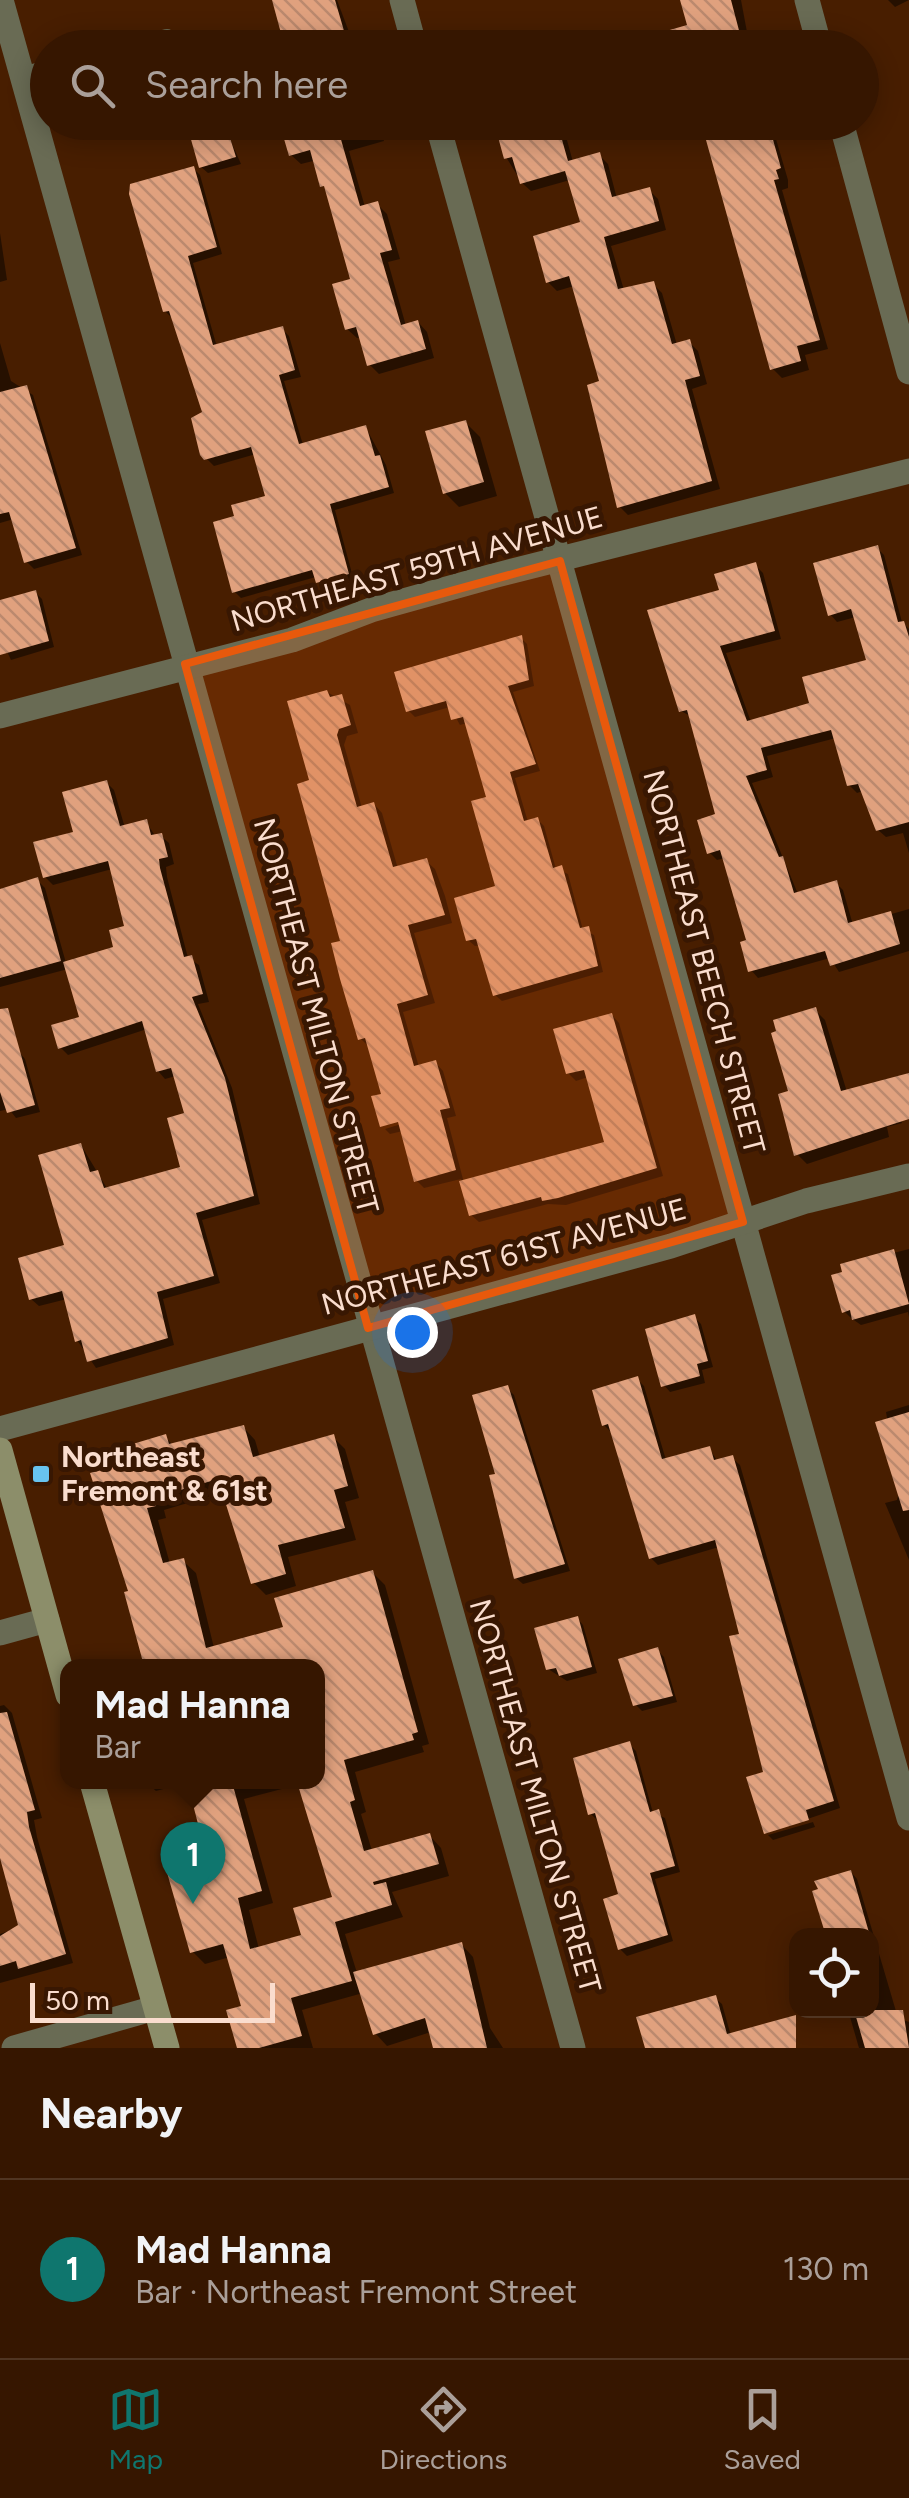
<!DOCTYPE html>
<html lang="en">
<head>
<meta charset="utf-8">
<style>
  :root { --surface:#361600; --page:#3d1f0a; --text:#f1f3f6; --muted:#aa9f99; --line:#503522; --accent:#0f766e }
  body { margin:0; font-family:Figtree,sans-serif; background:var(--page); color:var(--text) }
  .controls { position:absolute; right:30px; bottom:30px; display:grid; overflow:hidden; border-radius:20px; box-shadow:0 5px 25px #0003 }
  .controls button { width:90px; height:90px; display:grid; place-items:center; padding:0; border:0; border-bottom:2px solid var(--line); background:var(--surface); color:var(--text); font:50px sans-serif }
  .scale { position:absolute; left:30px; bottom:25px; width:245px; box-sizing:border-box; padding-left:10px; border:5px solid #faddce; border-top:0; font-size:28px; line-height:35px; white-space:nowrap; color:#faddce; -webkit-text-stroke:8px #381702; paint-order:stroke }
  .you { position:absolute; left:412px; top:1332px; width:35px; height:35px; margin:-25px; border:8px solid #fff; border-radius:50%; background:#1a73e8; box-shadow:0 0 0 15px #1a73e833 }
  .badge { display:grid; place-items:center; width:65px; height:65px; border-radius:50%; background:var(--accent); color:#fff; font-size:32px; font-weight:700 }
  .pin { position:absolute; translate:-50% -82px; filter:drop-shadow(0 2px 5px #0008) }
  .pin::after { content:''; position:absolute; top:52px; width:35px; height:30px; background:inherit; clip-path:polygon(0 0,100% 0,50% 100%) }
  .popup { position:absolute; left:60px; top:1659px; width:265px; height:130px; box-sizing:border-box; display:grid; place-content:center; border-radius:20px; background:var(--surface); filter:drop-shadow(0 2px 8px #0005); font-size:32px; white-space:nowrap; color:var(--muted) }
  .popup b { font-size:38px; color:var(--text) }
  .popup::after { content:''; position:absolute; left:50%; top:100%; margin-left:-20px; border:20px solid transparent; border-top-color:var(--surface) }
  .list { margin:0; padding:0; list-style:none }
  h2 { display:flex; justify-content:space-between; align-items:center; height:130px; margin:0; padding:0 40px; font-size:42px }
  h2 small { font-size:32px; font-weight:400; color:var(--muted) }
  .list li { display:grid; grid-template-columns:65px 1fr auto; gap:30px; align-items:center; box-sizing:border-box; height:180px; padding:0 40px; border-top:2px solid var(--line) }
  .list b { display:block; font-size:38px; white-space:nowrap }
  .list p { margin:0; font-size:32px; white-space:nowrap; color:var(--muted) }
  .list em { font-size:32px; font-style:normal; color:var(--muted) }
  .icon { flex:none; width:55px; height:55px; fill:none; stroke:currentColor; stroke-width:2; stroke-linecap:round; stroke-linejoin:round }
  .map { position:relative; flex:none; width:909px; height:2048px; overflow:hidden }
  .search { position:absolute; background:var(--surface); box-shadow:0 5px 25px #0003; left:30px; right:30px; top:30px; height:110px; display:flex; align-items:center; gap:25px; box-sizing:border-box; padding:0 35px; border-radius:55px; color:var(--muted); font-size:38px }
  .sheet { height:310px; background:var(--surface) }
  nav { display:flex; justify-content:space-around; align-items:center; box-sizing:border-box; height:140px; border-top:2px solid var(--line); background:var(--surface); font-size:28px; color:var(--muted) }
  nav a { display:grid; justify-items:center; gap:5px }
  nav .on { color:var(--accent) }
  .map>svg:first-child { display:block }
</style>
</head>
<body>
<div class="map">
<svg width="909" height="2048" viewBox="0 0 909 2048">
  <defs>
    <pattern id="building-back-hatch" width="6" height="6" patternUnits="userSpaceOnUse" patternTransform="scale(2.5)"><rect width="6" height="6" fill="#e0a17e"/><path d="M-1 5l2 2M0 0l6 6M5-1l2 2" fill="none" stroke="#bb896e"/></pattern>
  </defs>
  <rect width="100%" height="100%" fill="#481e00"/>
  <g fill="#0007" fill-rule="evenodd">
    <polygon points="274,0 337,0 355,48 288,48"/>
    <polygon points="683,0 741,0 750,48 656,48 690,27"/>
    <polygon points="909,0 895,7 888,0"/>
    <polygon points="281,122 378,122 384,141 349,151 365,207 377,204 387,214 400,259 388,262 406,326 418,322 427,332 434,358 379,374 369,364 361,337 357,338 347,329 353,280 328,192 313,161 301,164 291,155"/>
    <polygon points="516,122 562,122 573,162 599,155 608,164 617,199 649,190 658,199 666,230 611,246 624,290 653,284 662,293 677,345 689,342 698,351 707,384 692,389 720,489 628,515 619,506 602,383 574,286 557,291 548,282 583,224 570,180 531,191 522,183 506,157"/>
    <polygon points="679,122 771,122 788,180 788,188 782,190 828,349 805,355 809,370 782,378 772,368 707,137 691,140"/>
    <polygon points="225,128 241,164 208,173 201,167"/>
    <polygon points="193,168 200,175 222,254 193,263 217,347 282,329 289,336 301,377 284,381 303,445 366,428 386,465 394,493 335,510 354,581 325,589 316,577 241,598 235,592 237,518 268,497 256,454 214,466 207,459 205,414 172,318 165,311"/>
    <polygon points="0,233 7,280 0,282"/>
    <polygon points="0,343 11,381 33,395 82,555 34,569 26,561 14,519 0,523"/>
    <polygon points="466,423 480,437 497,496 459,507 445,493"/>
    <polygon points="877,548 884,555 902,622 909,629 909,853 903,833 886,837 878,830 863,791 857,793 849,785 836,738 767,756 773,777 752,783 798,894 836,883 843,890 853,925 909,909 909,951 839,972 830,958 758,978 751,970 749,942 725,858 717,860 709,852 718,816 692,717 681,711 722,592 755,565 763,573 781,639 726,653 751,722 812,705 869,662 856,617 837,622 830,614"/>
    <polygon points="35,592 42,599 54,647 11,660 0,636 0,602"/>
    <polygon points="521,638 527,644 534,686 513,692 540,771 515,778 528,822 537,819 544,826 556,869 568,874 583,930 594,935 603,972 502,1001 495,995 481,945 475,946 468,940 498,888 489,798 467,723 460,725 450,707 415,717 409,711"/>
    <polygon points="327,692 350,705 358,733 347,736 344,745 362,808 374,804 382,813 398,869 426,861 435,869 445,896 452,923 414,933 435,1003 403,1012 419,1067 435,1062 443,1071 456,1116 447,1118 464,1183 607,1144 588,1077 576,1081 568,1073 612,1015 619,1023 663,1176 566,1205 548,1204 479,1222 471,1215 461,1179 424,1188 416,1180 403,1131 390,1134 385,1129 411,1121 410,1116 382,1126 384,1095 369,1047 361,1039 312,782"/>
    <polygon points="106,782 114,790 125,828 146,822 156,837 161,836 169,843 174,864 166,867 167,877 188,958 199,965 209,1002 198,1004 232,1088 260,1204 202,1220 220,1283 163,1299 174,1345 96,1368 77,1340 67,1299 39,1306 31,1299 67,1247 81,1145 108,1190 183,1169 187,1115 176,1076 165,1079 158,1071 147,1029 68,1055 60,1047 82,1018 68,969 0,987 0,891 37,880 45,888 66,963 116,949 128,928 112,869 53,885 45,877"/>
    <polygon points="815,1010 825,1020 847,1092 894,1092 902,1123 887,1127 889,1137 807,1164 797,1154"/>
    <polygon points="19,1052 25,1059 40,1112 16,1118 9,1109 0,1111 0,1057"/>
    <polygon points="909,1249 909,1317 908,1312 861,1325 851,1318 844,1311 843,1266"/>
    <polygon points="694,1317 701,1324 713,1367 702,1370 705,1383 670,1392 664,1385"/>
    <polygon points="637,1379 644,1386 666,1460 709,1448 718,1462 732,1458 740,1465 840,1808 766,1833 766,1774 742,1636 719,1547 658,1565 651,1558 611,1432 604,1425"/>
    <polygon points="507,1388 514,1395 570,1571 523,1584 516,1578 498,1475"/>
    <polygon points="909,1405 909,1560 885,1503 897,1500 899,1492 886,1412"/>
    <path d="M243,1427L255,1440L260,1457L333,1437L345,1449L359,1498L345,1502L356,1540L288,1557L296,1586L266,1595L254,1583L225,1492L164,1510L166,1518L158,1520L170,1564L183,1561L196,1573L214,1648L286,1629L372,1572L385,1585L429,1744L422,1746L424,1752L355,1772L366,1812L361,1814L372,1851L429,1835L441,1848L449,1876L392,1892L403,1917L345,1934L357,1973L461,1944L473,1957L490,2028L503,2048H436L431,2032L387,2046L375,2033L363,1993L302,2010L313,2048H242L244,2008L230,1957L205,1964L192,1951L208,1852L189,1782L156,1791L146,1782H318V1666H145L127,1593H131L134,1463L165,1437L174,1446ZM301,1784L335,1899L304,1937L259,1949L249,1910L273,1903L244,1799Z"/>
    <polygon points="577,1618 583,1625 597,1673 567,1681 548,1669"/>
    <polygon points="657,1650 664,1657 677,1702 642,1711 635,1704"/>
    <polygon points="4,1705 12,1713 42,1818 34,1820 37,1837 73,1963 0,1983 0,1934 21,1927 0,1856 0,1706"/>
    <polygon points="629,1744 636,1751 653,1813 665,1818 680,1872 655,1879 673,1941 627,1956 620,1949 622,1896 597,1820 591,1814"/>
    <polygon points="813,1822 815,1827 773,1840 768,1835"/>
    <polygon points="851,1872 857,1879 898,2018 909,2022 909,2048 859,2048 848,2010 872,2010 872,1936 828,1936"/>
    <polygon points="715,1998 722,2004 731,2036 778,2048 647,2048"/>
  </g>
  <g fill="url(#building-back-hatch)">
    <polygon points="272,0 335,0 349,48 285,48"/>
    <polygon points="680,0 731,0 741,38 707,48 636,48 635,40 687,25"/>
    <polygon points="315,122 336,122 360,206 378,201 392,250 380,253 401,325 418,320 426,349 367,366 356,327 345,330 332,284 350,279 324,186 320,187 310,150 289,156 282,132"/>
    <polygon points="494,122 557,122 568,161 600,152 612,197 650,187 659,221 604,237 618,289 654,281 672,344 690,339 700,376 685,380 712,481 617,508 587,385 599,381 569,276 546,283 533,236 580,222 565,171 520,184 512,157 504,159"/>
    <polygon points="701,122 768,122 781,168 776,170 779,179 774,180 820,340 797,346 801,361 770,370"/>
    <polygon points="226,125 236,157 199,168 190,136"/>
    <polygon points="194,166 217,247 188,256 213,345 283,326 295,370 279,375 299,444 366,425 375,456 380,455 389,487 330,504 349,574 316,583 312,570 232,593 213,522 234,516 231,505 265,496 251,447 204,460 200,455 191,418 202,412 169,311 163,312 129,194 130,184"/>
    <polygon points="27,385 76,548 24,563 9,512 0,514 0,392"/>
    <polygon points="466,420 484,482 443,494 425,431"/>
    <polygon points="878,545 898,622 904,621 909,637 909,822 876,831 858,784 847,786 831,730 761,748 767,770 746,776 779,857 783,856 794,893 837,880 848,923 891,911 900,944 830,966 825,951 748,972 740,942 746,940 720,850 707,854 697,820 715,814 687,710 679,712 647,610 719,590 714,574 756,562 775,631 720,646 747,721 809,703 802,677 866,660 851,609 828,616 813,563"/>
    <polygon points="36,590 49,641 0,655 0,600"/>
    <polygon points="522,635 529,680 508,686 536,764 510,772 524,821 538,817 553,868 562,865 580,928 589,926 598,966 493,996 476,939 466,941 454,898 495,886 471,801 486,797 463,717 451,720 446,701 406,712 394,672"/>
    <polygon points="327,690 330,697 342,694 351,725 339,729 337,735 357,807 374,802 393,867 427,858 445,915 408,925 428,995 397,1004 414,1066 436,1060 450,1108 440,1110 456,1170 414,1182 398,1122 380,1127 371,1096 381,1094 365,1038 358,1040 340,979 331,943 340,941 297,784 309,780 287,701"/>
    <polygon points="107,780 120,826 147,819 151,835 162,833 168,857 159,859 160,868 184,957 192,955 203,994 192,997 225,1078 254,1196 196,1213 214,1276 157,1292 168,1338 87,1362 81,1340 75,1342 62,1291 29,1300 18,1258 64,1245 38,1155 81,1143 90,1172 98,1170 104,1188 180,1167 167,1118 184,1113 171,1068 156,1072 142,1021 58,1049 51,1025 79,1017 63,962 113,947 109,930 124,926 108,861 43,878 33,842 73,832 62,792"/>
    <polygon points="38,877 61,961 0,978 0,889"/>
    <polygon points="816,1007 841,1091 909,1073 909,1119 794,1156 778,1094 788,1091 771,1033 776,1031 773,1020"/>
    <polygon points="8,1008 35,1105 7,1113 0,1092 0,1009"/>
    <polygon points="612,1013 657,1168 558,1198 542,1201 541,1197 469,1216 459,1181 604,1142 584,1070 566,1074 553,1029"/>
    <polygon points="894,1249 909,1304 852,1320 850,1310 842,1313 831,1275 842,1272 840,1264"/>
    <polygon points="695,1314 708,1361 697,1364 700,1376 661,1387 645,1329"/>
    <polygon points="638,1376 662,1459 710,1446 714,1460 733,1455 834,1801 806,1810 809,1820 764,1834 746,1777 763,1772 729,1636 739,1634 715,1540 649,1559 608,1424 602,1426 592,1390"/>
    <polygon points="508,1385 565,1564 514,1579 489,1475 495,1474 472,1395"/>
    <polygon points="909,1412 909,1510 903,1511 875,1422"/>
    <polygon points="244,1425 253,1457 334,1434 348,1486 334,1490 345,1528 278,1545 286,1574 251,1584 218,1479 153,1498 156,1506 147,1508 163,1563 184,1558 206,1648 283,1627 274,1598 373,1570 418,1732 412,1734 414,1740 344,1760 355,1800 350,1802 364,1851 430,1833 439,1864 373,1882 374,1885 386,1882 392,1905 335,1922 352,1981 291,1998 302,2036 259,2048 237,2048 226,2010 241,2006 223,1944 190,1953 164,1862 205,1851 189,1789 232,1782 262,1891 238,1898 250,1949 301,1935 293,1908 332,1897 297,1782 318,1782 318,1666 144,1666 124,1592 128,1591 90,1473 131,1461 126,1446 166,1434 169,1444"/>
    <polygon points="578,1616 592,1667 559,1676 556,1668 546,1670 534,1628"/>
    <polygon points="658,1647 673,1696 633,1706 618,1659"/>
    <polygon points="7,1712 35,1810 27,1812 29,1827 66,1954 18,1969 16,1961 0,1966 0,1936 18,1925 0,1858 0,1713"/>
    <polygon points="630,1741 650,1812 659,1809 675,1866 650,1873 668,1935 618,1950 603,1899 618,1894 595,1813 588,1815 573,1758"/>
    <polygon points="851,1870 870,1936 826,1936 812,1891 818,1889 814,1881"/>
    <polygon points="462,1942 487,2048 433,2048 425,2018 373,2035 353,1972"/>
    <polygon points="716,1995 727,2034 796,2015 796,2048 645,2048 636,2017"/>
    <polygon points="854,2010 903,2010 909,2048 865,2048"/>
  </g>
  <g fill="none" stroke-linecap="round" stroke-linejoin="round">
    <g stroke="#696b54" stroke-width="18">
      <polyline points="129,48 167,38"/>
      <polyline points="22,76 48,69"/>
    </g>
    <g stroke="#696b54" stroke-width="25">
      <polyline points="1,0 573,2048"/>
      <polyline points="402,0 415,48"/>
      <polyline points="807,0 820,48"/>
      <polyline points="437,122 909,1818"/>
      <polyline points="841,122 909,372"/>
      <polyline points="0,716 292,640 371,610 493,576 909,471"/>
      <polyline points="0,1429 671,1246 806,1201 909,1176"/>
      <polyline points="0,1633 47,1620"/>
      <polyline points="14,2048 155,2008"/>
    </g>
    <g stroke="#8c8e6a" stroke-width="25">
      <polyline points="0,1450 68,1695"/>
      <polyline points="92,1782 167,2048"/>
    </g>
  </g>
  <path fill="#e8590c" fill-opacity="0.2" stroke="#e8590c" stroke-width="8" stroke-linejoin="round" d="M560,561L743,1222L368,1328L185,664Z"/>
  <rect fill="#68c4f0" stroke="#381702" stroke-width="4" x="31" y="1464" width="20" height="20" rx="5"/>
  <g text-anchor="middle" stroke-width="10" stroke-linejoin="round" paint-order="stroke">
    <g font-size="30" fill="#faddce" stroke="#381702">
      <text transform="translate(417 569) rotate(-16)" y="10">NORTHEAST 59TH AVENUE</text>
      <text transform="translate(704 962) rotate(75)" y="10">NORTHEAST BEECH STREET</text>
      <text transform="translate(316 1016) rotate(75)" y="10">NORTHEAST MILTON STREET</text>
      <text transform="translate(504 1257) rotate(-15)" y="10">NORTHEAST 61ST AVENUE</text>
      <text transform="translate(535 1796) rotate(74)" y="10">NORTHEAST MILTON STREET</text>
    </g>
    <g font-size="30" font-weight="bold" fill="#faddce" stroke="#381702" text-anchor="start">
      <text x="61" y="1467">Northeast<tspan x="61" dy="34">Fremont &amp; 61st</tspan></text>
    </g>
  </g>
</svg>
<div class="controls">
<button><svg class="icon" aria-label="locate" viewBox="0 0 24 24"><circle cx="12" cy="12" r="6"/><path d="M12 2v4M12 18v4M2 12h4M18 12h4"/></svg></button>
</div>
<div class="scale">50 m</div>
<div class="you"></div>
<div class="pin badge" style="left:193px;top:1904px">1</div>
<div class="popup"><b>Mad Hanna</b>Bar</div>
<div class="search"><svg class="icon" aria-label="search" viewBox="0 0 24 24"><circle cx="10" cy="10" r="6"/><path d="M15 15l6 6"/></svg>Search here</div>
</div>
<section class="sheet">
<h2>Nearby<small></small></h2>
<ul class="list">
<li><span class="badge">1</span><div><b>Mad Hanna</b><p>Bar · Northeast Fremont Street</p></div><em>130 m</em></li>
</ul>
</section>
<nav>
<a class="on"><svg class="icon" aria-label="map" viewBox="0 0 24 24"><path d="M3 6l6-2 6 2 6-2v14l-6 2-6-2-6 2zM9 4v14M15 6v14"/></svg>Map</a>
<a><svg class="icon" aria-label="directions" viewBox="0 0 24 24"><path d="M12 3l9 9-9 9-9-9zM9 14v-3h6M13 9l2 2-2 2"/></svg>Directions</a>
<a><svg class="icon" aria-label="saved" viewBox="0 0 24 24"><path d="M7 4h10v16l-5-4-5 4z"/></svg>Saved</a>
</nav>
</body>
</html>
